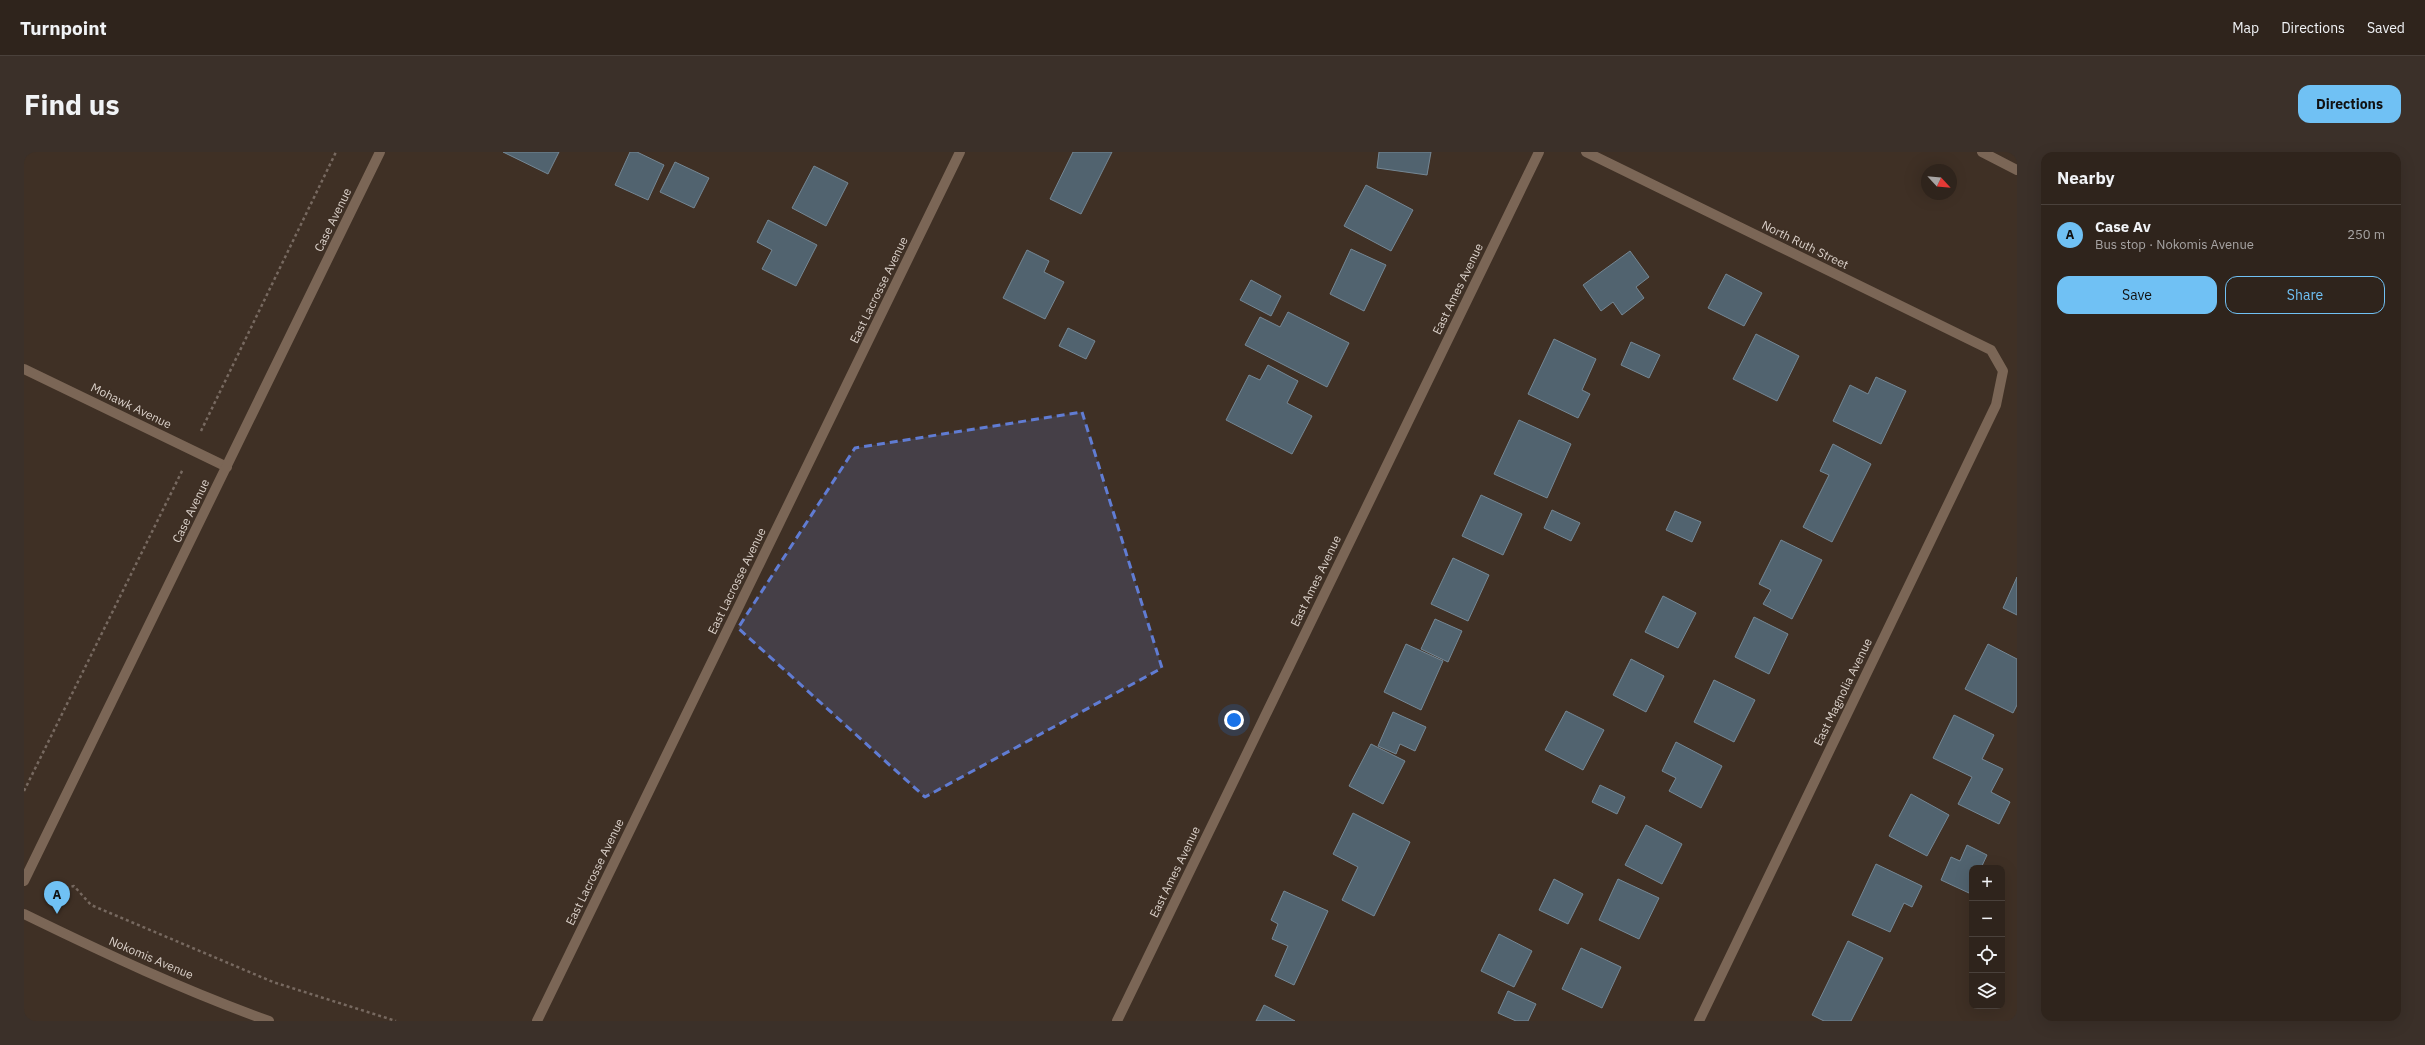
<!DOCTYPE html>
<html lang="en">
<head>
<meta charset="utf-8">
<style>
  :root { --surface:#2f241c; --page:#3b3029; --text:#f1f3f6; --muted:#a7a4a3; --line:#4a413b; --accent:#70c1f4 }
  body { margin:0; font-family:"IBM Plex Sans",sans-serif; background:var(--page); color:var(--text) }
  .controls { position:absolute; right:12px; bottom:12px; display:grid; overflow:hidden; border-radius:8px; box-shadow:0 4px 16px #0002 }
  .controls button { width:36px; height:36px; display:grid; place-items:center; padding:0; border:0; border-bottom:1px solid var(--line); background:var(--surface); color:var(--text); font:20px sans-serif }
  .compass { position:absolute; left:1897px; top:12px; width:36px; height:36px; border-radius:50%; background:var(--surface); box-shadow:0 4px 16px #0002; rotate:116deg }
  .you { position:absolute; left:1210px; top:568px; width:14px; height:14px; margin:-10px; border:3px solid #fff; border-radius:50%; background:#1a73e8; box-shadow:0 0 0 6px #1a73e833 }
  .badge { display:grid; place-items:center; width:26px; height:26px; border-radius:50%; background:var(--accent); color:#111; font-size:13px; font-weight:700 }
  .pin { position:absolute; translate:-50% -33px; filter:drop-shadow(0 1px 2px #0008) }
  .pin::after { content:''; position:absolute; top:21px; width:14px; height:12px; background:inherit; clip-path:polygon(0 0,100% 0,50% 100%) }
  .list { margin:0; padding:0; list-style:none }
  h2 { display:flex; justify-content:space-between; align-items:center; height:52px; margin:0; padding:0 16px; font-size:17px }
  h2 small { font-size:13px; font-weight:400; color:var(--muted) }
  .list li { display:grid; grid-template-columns:26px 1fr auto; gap:12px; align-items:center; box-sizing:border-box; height:60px; padding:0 16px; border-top:1px solid var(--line) }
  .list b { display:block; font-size:15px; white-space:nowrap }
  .list p { margin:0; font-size:13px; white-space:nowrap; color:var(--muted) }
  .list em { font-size:13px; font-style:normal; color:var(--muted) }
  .actions { display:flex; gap:8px; padding:12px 16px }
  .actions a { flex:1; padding:9px 0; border:1px solid var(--accent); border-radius:12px; text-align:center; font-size:14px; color:var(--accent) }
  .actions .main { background:var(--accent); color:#111 }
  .icon { flex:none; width:22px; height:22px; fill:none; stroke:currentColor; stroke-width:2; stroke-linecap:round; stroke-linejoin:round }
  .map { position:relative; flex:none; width:1993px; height:869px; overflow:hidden; border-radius:12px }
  header { display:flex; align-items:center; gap:24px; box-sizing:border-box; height:56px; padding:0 20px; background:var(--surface); border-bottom:1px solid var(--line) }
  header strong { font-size:19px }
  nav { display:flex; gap:22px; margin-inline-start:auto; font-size:14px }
  .intro { display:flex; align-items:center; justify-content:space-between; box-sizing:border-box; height:96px; padding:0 24px }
  h1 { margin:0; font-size:28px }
  .button { padding:10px 18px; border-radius:12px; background:var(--accent); color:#111; font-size:14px; font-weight:700 }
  main { display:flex; gap:24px; padding:0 24px }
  aside { flex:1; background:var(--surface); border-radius:12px; box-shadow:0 4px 16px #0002 }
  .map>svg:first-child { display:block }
</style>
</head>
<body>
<header>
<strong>Turnpoint</strong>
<nav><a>Map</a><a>Directions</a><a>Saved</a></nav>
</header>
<div class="intro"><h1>Find us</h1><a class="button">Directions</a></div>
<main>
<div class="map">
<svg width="1993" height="869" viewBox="0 0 1993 869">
  <rect width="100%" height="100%" fill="#3f3025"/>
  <g fill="#51636f" stroke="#758794">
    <polygon points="479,0 535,0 524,22"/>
    <polygon points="606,0 613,0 640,13 624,48 591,33"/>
    <polygon points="1049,0 1088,0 1057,62 1026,47"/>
    <polygon points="1355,0 1407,0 1403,23 1353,16"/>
    <polygon points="651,10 685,26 670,56 636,40"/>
    <polygon points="790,14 824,31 802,74 768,56"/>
    <polygon points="1342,33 1389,58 1367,99 1320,74"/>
    <polygon points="744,68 793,93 772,134 738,117 748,98 733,90"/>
    <polygon points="1327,97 1362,113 1340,159 1306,142"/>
    <polygon points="1003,98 1025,109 1020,120 1040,130 1021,167 979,146"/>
    <polygon points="1606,99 1625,125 1612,135 1620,146 1598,163 1589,150 1577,159 1559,133"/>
    <polygon points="1702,122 1738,141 1720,174 1684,156"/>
    <polygon points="1227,128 1257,144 1247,164 1216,148"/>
    <polygon points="1264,160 1325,191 1303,235 1221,193 1236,165 1256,175"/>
    <polygon points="1044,176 1071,189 1062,207 1035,194"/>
    <polygon points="1732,182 1775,204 1753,249 1709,227"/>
    <polygon points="1530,187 1572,207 1558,238 1566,242 1554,266 1504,242"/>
    <polygon points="1607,190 1636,203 1625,226 1597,213"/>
    <polygon points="1244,213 1274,229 1263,251 1288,264 1268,302 1202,268 1225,223 1236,228"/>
    <polygon points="1852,225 1882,239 1857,292 1809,269 1826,233 1844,242"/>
    <polygon points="1495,268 1547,292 1523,346 1470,322"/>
    <polygon points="1809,292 1847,312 1808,390 1779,375 1805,323 1796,319"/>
    <polygon points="1457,343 1498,362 1479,403 1438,384"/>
    <polygon points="1528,358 1556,371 1547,389 1520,376"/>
    <polygon points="1651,359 1677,370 1668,390 1642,378"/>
    <polygon points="1757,388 1798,408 1768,467 1739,452 1747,438 1735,432"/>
    <polygon points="1429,406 1465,423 1444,469 1407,452"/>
    <polygon points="1993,425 1993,463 1979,456"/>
    <polygon points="1639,444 1672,461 1654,496 1621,480"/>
    <polygon points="1730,465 1764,482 1745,522 1711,505"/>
    <polygon points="1411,467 1438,479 1424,510 1397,497"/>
    <polygon points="1382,492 1419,509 1397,558 1360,540"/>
    <polygon points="1964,492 1993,507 1993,553 1989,561 1941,537"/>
    <polygon points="1607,507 1640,524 1622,560 1589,543"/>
    <polygon points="1690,528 1731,548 1710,590 1670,570"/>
    <polygon points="1542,559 1580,578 1559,618 1521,598"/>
    <polygon points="1369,560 1402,575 1391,599 1376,592 1372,602 1354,594"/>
    <polygon points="1930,563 1970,583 1958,607 1979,617 1967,640 1986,650 1975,672 1934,652 1948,625 1909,606"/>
    <polygon points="1652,590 1698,614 1677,656 1645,639 1652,626 1638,619"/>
    <polygon points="1347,592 1381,609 1359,652 1325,634"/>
    <polygon points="1576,633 1601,645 1593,662 1568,650"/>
    <polygon points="1887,642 1925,663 1903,704 1865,684"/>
    <polygon points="1329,661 1386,690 1350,764 1318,748 1334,715 1309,702"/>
    <polygon points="1622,673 1658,692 1638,732 1601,713"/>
    <polygon points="1943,693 1963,703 1957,716 1948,716 1948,734 1945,741 1917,728 1927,705 1936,709"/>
    <polygon points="1852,712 1898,734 1888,755 1880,751 1866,780 1828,763"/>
    <polygon points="1530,727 1559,742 1544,772 1515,758"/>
    <polygon points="1594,727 1635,746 1615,787 1575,768"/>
    <polygon points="1260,739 1304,759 1270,833 1251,824 1264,794 1248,787 1254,772 1247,768"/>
    <polygon points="1475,782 1508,799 1490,835 1457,819"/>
    <polygon points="1824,789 1859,806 1827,869 1800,869 1788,863"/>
    <polygon points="1557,796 1597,815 1578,856 1538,837"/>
    <polygon points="1484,839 1512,852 1504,869 1492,869 1474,861"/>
    <polygon points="1240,853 1271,869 1232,869"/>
  </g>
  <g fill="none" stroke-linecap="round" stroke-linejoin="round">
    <g stroke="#776960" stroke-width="2.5" stroke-dasharray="3 3" stroke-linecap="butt">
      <polyline points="177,279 312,0"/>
      <polyline points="0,639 159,317"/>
      <polyline points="30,739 50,734 67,753 249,830 372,869"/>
    </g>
    <g stroke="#7b6656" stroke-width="10">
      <polyline points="1562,0 1967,198 1979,219 1972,253 1675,869"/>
      <polyline points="1958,0 1993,18"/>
      <polyline points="0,217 203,315"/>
      <polyline points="0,729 356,0"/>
      <path d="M0,762C80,801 161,839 245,869"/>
      <polyline points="513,869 936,0"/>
      <polyline points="1093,869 1515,0"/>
    </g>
  </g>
  <path fill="#607cd3" fill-opacity="0.2" stroke="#607cd3" stroke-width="3" stroke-dasharray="8 5" stroke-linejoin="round" d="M1058,260L1138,516L901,645L714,476L831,296Z"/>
  <g text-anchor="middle" stroke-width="3" stroke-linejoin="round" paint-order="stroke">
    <g font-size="12" fill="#dbd1ca" stroke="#3f3025">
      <text transform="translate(309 68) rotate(-64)" y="4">Case Avenue</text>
      <text transform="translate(1781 93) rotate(26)" y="4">North Ruth Street</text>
      <text transform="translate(1434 137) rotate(-64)" y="4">East Ames Avenue</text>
      <text transform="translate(855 138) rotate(-64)" y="4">East Lacrosse Avenue</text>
      <text transform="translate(107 254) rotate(26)" y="4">Mohawk Avenue</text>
      <text transform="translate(167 359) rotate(-64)" y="4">Case Avenue</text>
      <text transform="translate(713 429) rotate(-64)" y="4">East Lacrosse Avenue</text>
      <text transform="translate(1292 429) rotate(-64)" y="4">East Ames Avenue</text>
      <text transform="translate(1819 540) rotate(-64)" y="4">East Magnolia Avenue</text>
      <text transform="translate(571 720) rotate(-64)" y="4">East Lacrosse Avenue</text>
      <text transform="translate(1151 720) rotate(-64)" y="4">East Ames Avenue</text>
      <text transform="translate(127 806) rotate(23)" y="4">Nokomis Avenue</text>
    </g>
  </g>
</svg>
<div class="controls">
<button>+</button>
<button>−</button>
<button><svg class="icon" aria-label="locate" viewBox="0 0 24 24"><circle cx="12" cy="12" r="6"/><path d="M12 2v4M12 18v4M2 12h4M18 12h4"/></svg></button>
<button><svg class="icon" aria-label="layers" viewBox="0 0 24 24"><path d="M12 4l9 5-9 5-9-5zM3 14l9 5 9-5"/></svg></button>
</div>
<svg class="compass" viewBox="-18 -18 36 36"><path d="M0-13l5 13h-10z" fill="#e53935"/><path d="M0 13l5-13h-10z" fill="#a7a4a3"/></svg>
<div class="you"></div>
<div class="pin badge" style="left:33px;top:762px">A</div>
</div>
<aside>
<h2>Nearby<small></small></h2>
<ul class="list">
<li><span class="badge">A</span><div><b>Case Av</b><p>Bus stop · Nokomis Avenue</p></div><em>250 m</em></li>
</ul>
<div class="actions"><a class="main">Save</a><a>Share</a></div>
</aside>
</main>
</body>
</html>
